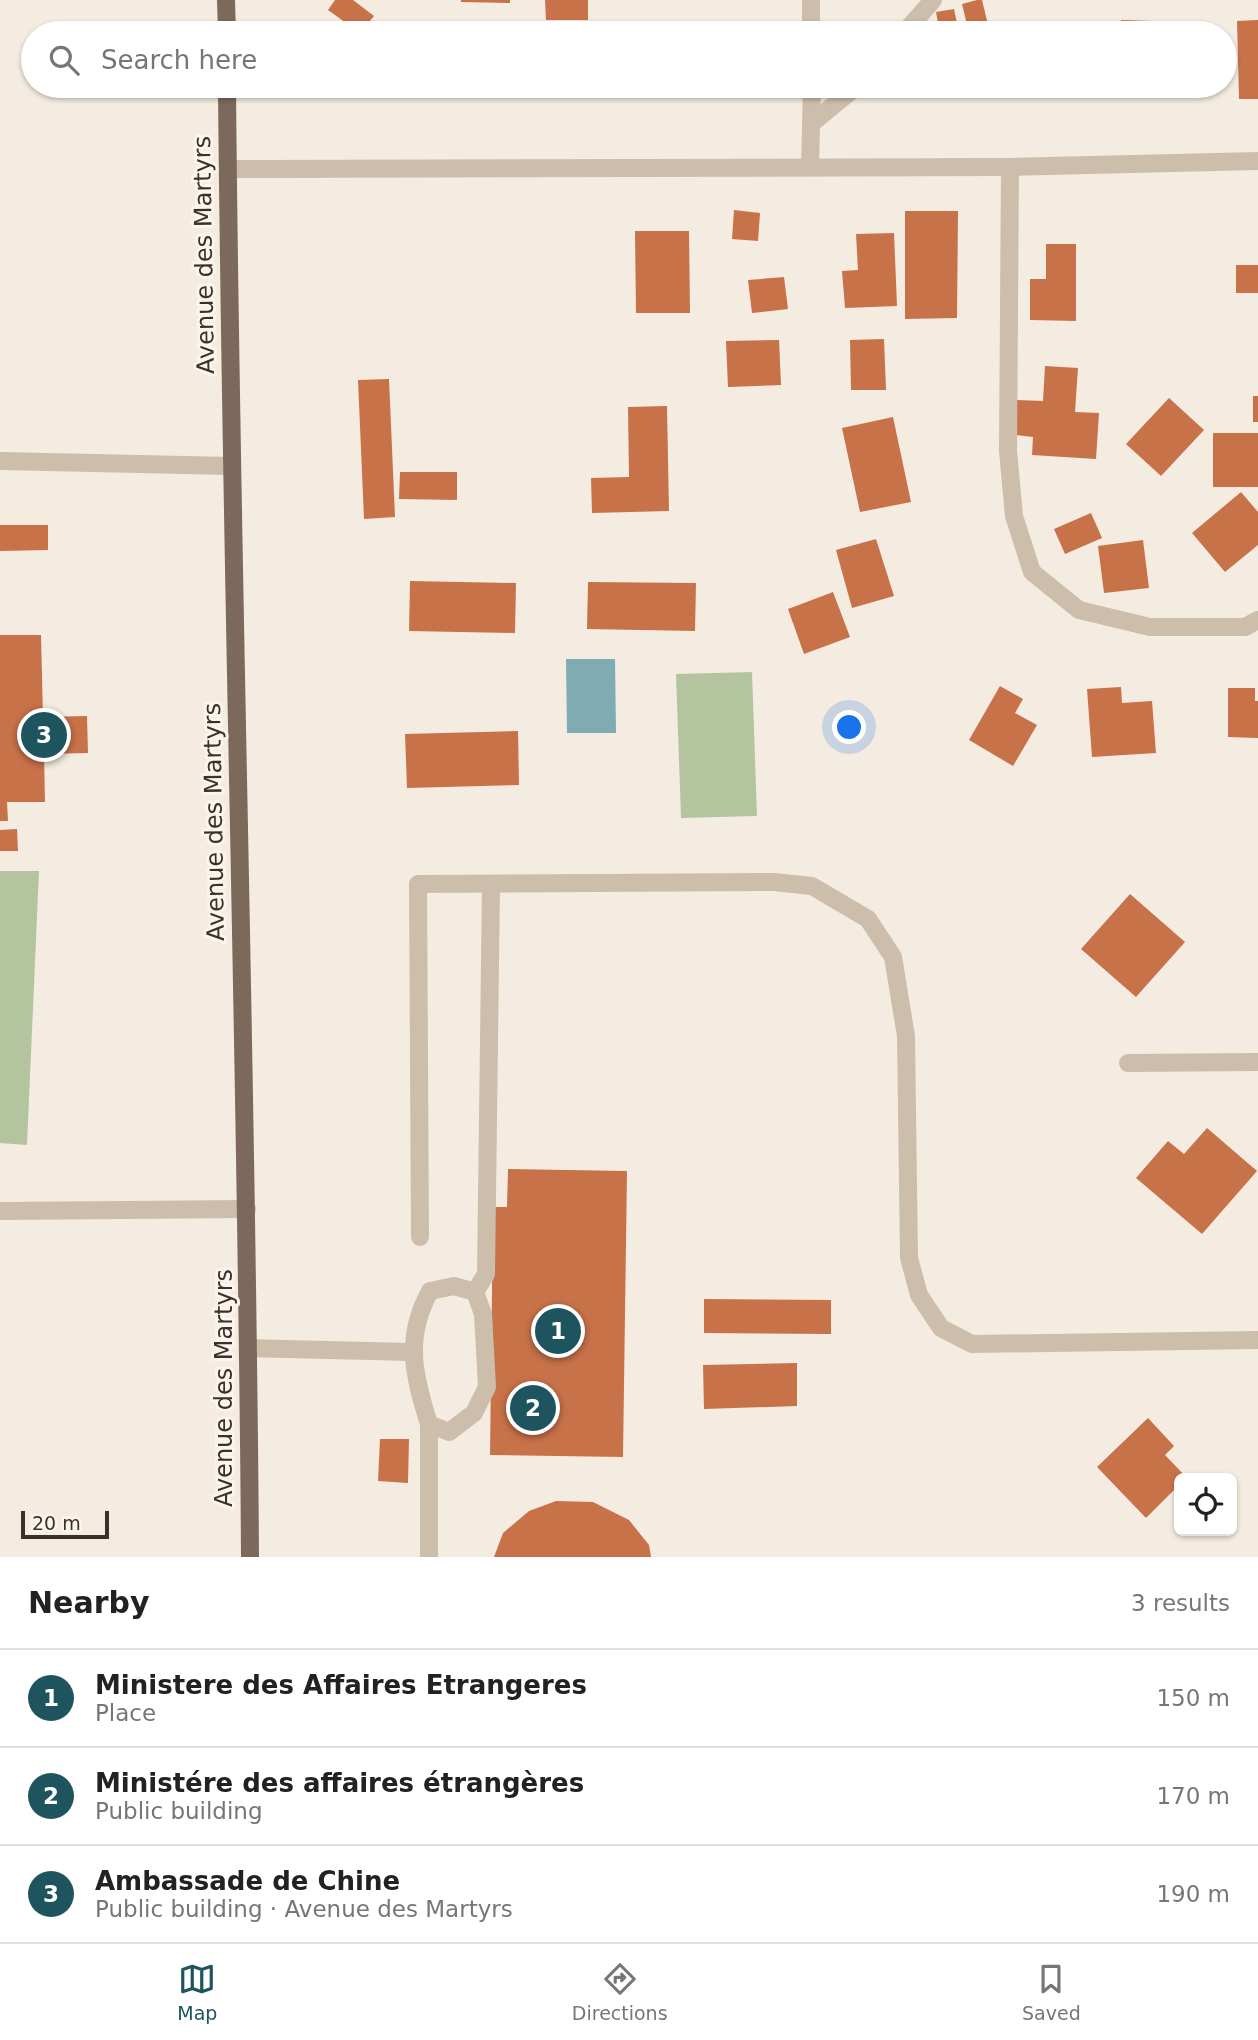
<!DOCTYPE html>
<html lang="en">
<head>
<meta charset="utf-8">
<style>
  :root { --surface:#fff; --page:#f6f6f6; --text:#222; --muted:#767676; --line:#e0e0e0; --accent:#1e545d }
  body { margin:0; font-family:"DejaVu Sans",sans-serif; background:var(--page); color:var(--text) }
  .controls { position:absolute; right:21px; bottom:21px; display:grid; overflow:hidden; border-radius:10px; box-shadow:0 2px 5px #0004 }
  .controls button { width:63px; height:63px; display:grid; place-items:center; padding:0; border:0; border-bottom:2px solid var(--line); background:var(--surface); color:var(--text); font:35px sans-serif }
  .scale { position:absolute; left:21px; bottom:18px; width:88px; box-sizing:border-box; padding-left:7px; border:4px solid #3a312a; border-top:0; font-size:19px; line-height:24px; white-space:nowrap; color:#3a312a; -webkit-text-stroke:5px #fbf5ed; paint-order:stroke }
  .you { position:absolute; left:850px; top:728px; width:24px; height:24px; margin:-18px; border:5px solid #fff; border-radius:50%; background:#1a73e8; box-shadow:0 0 0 10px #1a73e833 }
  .badge { display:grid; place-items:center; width:46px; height:46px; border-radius:50%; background:var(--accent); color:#fff; font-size:23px; font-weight:700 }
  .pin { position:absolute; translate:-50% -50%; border:4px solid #fff; box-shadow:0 2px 7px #0006 }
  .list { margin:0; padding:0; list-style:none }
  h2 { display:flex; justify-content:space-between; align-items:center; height:91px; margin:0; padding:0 28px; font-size:30px }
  h2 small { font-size:23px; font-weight:400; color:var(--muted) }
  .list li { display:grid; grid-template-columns:46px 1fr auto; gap:21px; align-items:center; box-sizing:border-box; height:98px; padding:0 28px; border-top:2px solid var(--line) }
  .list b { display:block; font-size:26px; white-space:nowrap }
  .list p { margin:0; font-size:23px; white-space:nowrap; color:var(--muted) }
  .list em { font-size:23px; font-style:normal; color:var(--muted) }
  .icon { flex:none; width:38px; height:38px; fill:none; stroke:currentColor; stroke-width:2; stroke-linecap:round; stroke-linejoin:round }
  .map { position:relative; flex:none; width:1258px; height:1557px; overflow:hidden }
  .search { position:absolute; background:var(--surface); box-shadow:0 2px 5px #0004; left:21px; right:21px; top:21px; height:77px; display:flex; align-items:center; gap:18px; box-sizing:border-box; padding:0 24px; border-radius:38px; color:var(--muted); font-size:26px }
  .sheet { height:385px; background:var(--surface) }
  nav { display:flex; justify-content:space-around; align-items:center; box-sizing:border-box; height:98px; border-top:2px solid var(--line); background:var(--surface); font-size:19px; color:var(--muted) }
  nav a { display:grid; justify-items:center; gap:4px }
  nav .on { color:var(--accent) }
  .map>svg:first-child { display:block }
</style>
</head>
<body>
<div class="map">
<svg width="1258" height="1557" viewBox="0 0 1258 1557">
  <rect width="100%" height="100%" fill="#f4ece0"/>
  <g fill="#b4c49f">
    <polygon points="752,672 757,816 681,818 676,674"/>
    <polygon points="0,871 39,871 27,1145 0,1143"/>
  </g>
  <polygon fill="#7eacb2" points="566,659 615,659 616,733 567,733"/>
  <g fill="#c87249">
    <polygon points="335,0 353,0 374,16 360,33 328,10"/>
    <polygon points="461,0 510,0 510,3 461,2"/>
    <polygon points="545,0 588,0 588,20 546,20"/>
    <polygon points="977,0 982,0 990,33 969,33 962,4"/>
    <polygon points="954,9 959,33 940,33 936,12"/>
    <polygon points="1121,20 1152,21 1151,33 1120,33"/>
    <polygon points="1258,20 1258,99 1239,99 1237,21"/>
    <polygon points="1021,86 1052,86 1023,95"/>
    <polygon points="734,210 760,213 758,241 732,239"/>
    <polygon points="905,211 958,211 957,318 905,319"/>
    <polygon points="635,231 689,231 690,313 636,313"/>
    <polygon points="894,233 897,306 845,308 842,271 858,270 856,234"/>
    <polygon points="1046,244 1076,244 1076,321 1030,320 1030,279 1046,279"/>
    <rect x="1236" y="265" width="22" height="28"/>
    <polygon points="784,277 788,309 752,313 748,280"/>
    <polygon points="884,339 886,390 851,390 850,340"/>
    <polygon points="779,340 781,385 728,387 726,341"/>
    <polygon points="1045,366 1078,368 1075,412 1099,413 1096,459 1032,455 1033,437 1015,435 1017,400 1043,401"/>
    <polygon points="389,379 395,517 364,519 358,380"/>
    <rect x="1253" y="396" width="5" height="26"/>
    <polygon points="1169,398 1204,430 1161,476 1126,444"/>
    <polygon points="667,406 669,511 592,513 591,478 629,477 628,407"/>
    <polygon points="893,417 911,502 860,512 842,428"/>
    <rect x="1213" y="433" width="45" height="54"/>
    <polygon points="400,472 457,472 457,500 399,499"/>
    <polygon points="1241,492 1258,512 1258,545 1225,572 1192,533"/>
    <polygon points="1091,513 1102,538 1065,554 1054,529"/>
    <polygon points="0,525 48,525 48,550 0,551"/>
    <polygon points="876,539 894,596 852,608 836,550"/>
    <polygon points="1143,540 1149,588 1104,593 1098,546"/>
    <polygon points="410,581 516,583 515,633 409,631"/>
    <polygon points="588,582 696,583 695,631 587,629"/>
    <polygon points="833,592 850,637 804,654 788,609"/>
    <polygon points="0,635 41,635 43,717 87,716 88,753 44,754 45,802 7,802 8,821 0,821"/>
    <polygon points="1000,686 1023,699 1015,713 1037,725 1013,766 969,740"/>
    <polygon points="1121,687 1122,703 1152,701 1156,753 1092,757 1087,689"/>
    <polygon points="1228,688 1255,688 1255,701 1258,701 1258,738 1228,737"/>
    <polygon points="518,731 519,785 407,788 405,734"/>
    <polygon points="17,829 18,851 0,851 0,830"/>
    <polygon points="1130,894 1185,942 1136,997 1081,949"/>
    <polygon points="1207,1128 1257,1171 1202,1234 1136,1178 1168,1141 1184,1154"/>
    <polygon points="508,1169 627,1171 623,1457 490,1455 493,1207 507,1207"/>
    <polygon points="704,1299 831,1300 831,1334 704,1333"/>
    <polygon points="797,1363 797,1406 704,1409 703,1365"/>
    <polygon points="1148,1418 1174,1446 1165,1455 1187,1478 1179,1478 1179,1485 1146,1518 1097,1467"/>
    <polygon points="380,1439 409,1439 408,1483 378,1481"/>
    <polygon points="556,1501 593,1502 629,1520 649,1545 651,1557 494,1557 503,1533 529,1511"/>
  </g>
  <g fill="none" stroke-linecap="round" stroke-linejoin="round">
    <g stroke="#cdbdab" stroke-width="18">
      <polyline points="811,0 811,33"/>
      <polyline points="904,33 933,0"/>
      <polyline points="812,123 857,86"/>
      <polyline points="810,166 812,86"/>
      <polyline points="1010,167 1008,451 1014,516 1032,572 1079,610 1150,627 1245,627 1258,620"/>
      <polyline points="228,169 1010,167 1258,161"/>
      <polyline points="0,461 231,466"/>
      <polyline points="1128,1063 1258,1062"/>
      <polyline points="0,1211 247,1209"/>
      <polyline points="420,1237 418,884 774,882 812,886 868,919 893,957 906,1036 909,1258 919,1295 941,1328 972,1344 1258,1340"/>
      <path d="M454,1286L475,1292L483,1314L487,1387L474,1413L449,1432L429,1424C414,1376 404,1338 430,1291Z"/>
      <polyline points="475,1292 486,1274 491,884"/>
      <polyline points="248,1348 412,1352"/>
      <polyline points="429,1557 429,1424"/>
    </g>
    <g stroke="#7c695b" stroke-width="18">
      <polyline points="226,0 227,33"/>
      <path d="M227,86C231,576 247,1066 250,1557"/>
    </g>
  </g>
  <g text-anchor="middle" stroke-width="6" stroke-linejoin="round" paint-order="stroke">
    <g font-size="24" fill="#3a312a" stroke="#fbf5ed">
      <text transform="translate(204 255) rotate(-91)" y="8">Avenue des Martyrs</text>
      <text transform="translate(214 822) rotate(-91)" y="8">Avenue des Martyrs</text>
      <text transform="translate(224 1388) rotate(-90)" y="8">Avenue des Martyrs</text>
    </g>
  </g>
</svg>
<div class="controls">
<button><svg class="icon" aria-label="locate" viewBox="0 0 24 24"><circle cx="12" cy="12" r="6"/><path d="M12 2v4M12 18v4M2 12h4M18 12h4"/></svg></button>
</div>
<div class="scale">20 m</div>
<div class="you"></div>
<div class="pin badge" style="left:558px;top:1331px">1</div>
<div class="pin badge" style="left:533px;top:1408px">2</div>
<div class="pin badge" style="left:44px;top:735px">3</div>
<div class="search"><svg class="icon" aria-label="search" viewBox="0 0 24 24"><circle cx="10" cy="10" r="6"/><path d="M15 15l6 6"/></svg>Search here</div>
</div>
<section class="sheet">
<h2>Nearby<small>3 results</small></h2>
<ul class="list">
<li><span class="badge">1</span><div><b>Ministere des Affaires Etrangeres</b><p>Place</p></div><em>150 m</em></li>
<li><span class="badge">2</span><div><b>Ministére des affaires étrangères</b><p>Public building</p></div><em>170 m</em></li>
<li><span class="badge">3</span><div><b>Ambassade de Chine</b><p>Public building · Avenue des Martyrs</p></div><em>190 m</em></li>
</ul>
</section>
<nav>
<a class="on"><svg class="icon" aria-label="map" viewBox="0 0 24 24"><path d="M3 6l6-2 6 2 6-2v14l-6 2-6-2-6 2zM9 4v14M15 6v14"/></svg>Map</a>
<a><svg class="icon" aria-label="directions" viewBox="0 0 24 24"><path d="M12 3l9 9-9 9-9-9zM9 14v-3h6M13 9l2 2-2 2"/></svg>Directions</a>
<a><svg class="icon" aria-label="saved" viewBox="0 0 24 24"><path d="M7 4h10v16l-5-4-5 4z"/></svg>Saved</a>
</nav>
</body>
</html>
